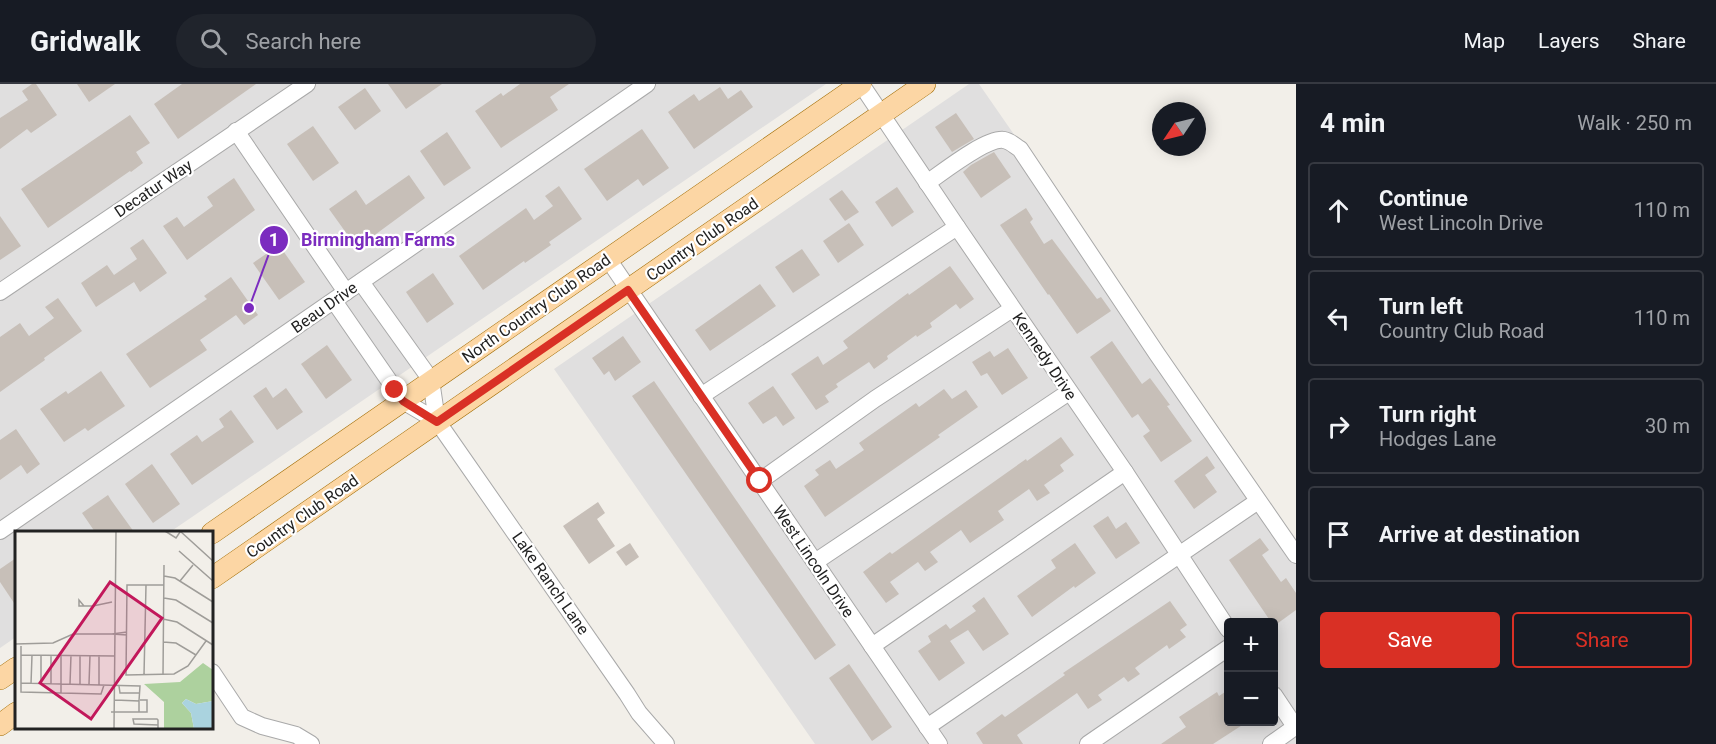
<!DOCTYPE html>
<html lang="en">
<head>
<meta charset="utf-8">
<style>
  :root { --surface:#171b24; --page:#20242c; --text:#f1f3f6; --muted:#9ea1a6; --line:#363941; --accent:#d93025 }
  body { margin:0; font-family:Roboto,sans-serif; background:var(--page); color:var(--text) }
  .controls { position:absolute; right:18px; bottom:18px; display:grid; overflow:hidden; border-radius:6px; box-shadow:0 3px 15px #0003 }
  .controls button { width:54px; height:54px; display:grid; place-items:center; padding:0; border:0; border-bottom:2px solid var(--line); background:var(--surface); color:var(--text); font:30px sans-serif }
  .compass { position:absolute; left:1152px; top:18px; width:54px; height:54px; border-radius:50%; background:var(--surface); box-shadow:0 3px 15px #0003; rotate:235deg }
  .stop { position:absolute; width:18px; height:18px; margin:-14px; border:4px solid #d93025; border-radius:50%; background:#fff }
  .stop.end { background:#d93025; border-color:#fff; box-shadow:0 2px 6px #0008 }
  .list { margin:0; padding:0; list-style:none }
  h2 { display:flex; justify-content:space-between; align-items:center; height:78px; margin:0; padding:0 24px; font-size:26px }
  h2 small { font-size:20px; font-weight:400; color:var(--muted) }
  .list li { display:grid; grid-template-columns:39px 1fr auto; gap:18px; align-items:center; box-sizing:border-box; height:96px; margin:0 12px 12px; padding:0 12px; border:2px solid var(--line); border-radius:6px }
  .list b { display:block; font-size:22px; white-space:nowrap }
  .list p { margin:0; font-size:20px; white-space:nowrap; color:var(--muted) }
  .list em { font-size:20px; font-style:normal; color:var(--muted) }
  .actions { display:flex; gap:12px; padding:18px 24px }
  .actions a { flex:1; padding:14px 0; border:2px solid var(--accent); border-radius:6px; text-align:center; font-size:21px; color:var(--accent) }
  .actions .main { background:var(--accent); color:#fff }
  .icon { flex:none; width:33px; height:33px; fill:none; stroke:currentColor; stroke-width:2; stroke-linecap:round; stroke-linejoin:round }
  .map { position:relative; flex:none; width:1296px; height:660px; overflow:hidden }
  header { display:flex; align-items:center; gap:36px; box-sizing:border-box; height:84px; padding:0 30px; background:var(--surface); border-bottom:2px solid var(--line) }
  header strong { font-size:28px }
  nav { display:flex; gap:33px; margin-inline-start:auto; font-size:21px }
  .search { width:420px; height:54px; background:var(--page); display:flex; align-items:center; gap:15px; box-sizing:border-box; padding:0 21px; border-radius:33px; color:var(--muted); font-size:22px }
  main { display:flex }
  aside { flex:1; background:var(--surface) }
  .map>svg:first-child { display:block }
</style>
</head>
<body>
<header>
<strong>Gridwalk</strong>
<div class="search"><svg class="icon" aria-label="search" viewBox="0 0 24 24"><circle cx="10" cy="10" r="6"/><path d="M15 15l6 6"/></svg>Search here</div>
<nav><a>Map</a><a>Layers</a><a>Share</a></nav>
</header>
<main>
<div class="map">
<svg width="1296" height="660" viewBox="0 0 1296 660">
  <rect width="100%" height="100%" fill="#f2efe9"/>
  <g fill="#e0dfdf" fill-rule="evenodd">
    <polygon points="0,0 826,0 170,448 16,448 16,553 0,564"/>
    <path d="M969,0H979L1296,458V660H815L554,285ZM1228,538H1274V638H1228Z"/>
  </g>
  <g fill="#c7bfb8">
    <polygon points="32,0 36,0 57,31 31,49 27,45 0,65 0,34 28,16 22,7"/>
    <polygon points="77,0 115,0 89,18"/>
    <polygon points="182,0 256,0 178,55 154,20"/>
    <polygon points="388,0 442,0 406,25"/>
    <polygon points="520,0 569,0 550,13 558,26 501,64 475,27 501,9 503,12"/>
    <polygon points="720,3 728,15 741,6 753,23 694,65 668,28 694,10 699,17"/>
    <polygon points="365,4 381,27 355,46 338,23"/>
    <polygon points="956,29 974,55 952,68 935,43"/>
    <polygon points="130,31 150,59 136,68 143,79 131,88 130,87 48,144 21,105"/>
    <polygon points="313,42 339,79 313,97 287,60"/>
    <polygon points="642,45 669,84 643,102 638,95 607,117 584,85"/>
    <polygon points="447,48 471,84 444,102 420,67"/>
    <polygon points="994,68 1011,93 981,114 963,88 971,81"/>
    <polygon points="409,91 425,114 357,164 329,125 356,106 366,121"/>
    <polygon points="234,94 255,126 187,176 163,142 177,133 184,143 213,122 207,113"/>
    <polygon points="559,102 582,135 549,158 551,161 525,179 524,177 483,206 459,172 526,124 534,136 553,122 545,112"/>
    <polygon points="897,103 914,128 892,143 875,118"/>
    <polygon points="842,106 859,128 845,137 829,115"/>
    <polygon points="1026,124 1033,135 1030,138 1044,160 1052,155 1097,215 1101,213 1111,227 1077,250 1049,210 1048,211 1000,141"/>
    <polygon points="0,132 21,162 0,176"/>
    <polygon points="849,139 864,161 838,179 823,157"/>
    <polygon points="143,155 167,189 140,208 134,198 96,223 81,199 107,181 114,191 137,175 130,164"/>
    <polygon points="279,161 305,198 279,216 253,179"/>
    <polygon points="802,165 820,191 793,209 775,183"/>
    <polygon points="950,182 974,215 960,225 956,220 930,239 932,243 917,253 916,251 887,272 888,275 874,285 869,278 836,300 838,303 825,312 829,318 816,326 791,290 818,272 823,281 848,264 843,257 908,209 909,211"/>
    <polygon points="433,189 454,220 427,239 406,208"/>
    <polygon points="231,193 258,231 244,241 236,231 200,256 207,266 150,304 126,270 207,215 204,212"/>
    <polygon points="760,200 776,222 710,267 695,246"/>
    <polygon points="58,214 82,247 44,274 45,276 0,308 0,253 20,239 29,252 54,234 45,223"/>
    <polygon points="623,252 641,278 615,297 609,287 604,291 592,274"/>
    <polygon points="1112,257 1142,300 1150,294 1170,321 1167,322 1192,357 1161,378 1143,352 1150,347 1138,330 1132,334 1090,273"/>
    <polygon points="327,261 352,296 326,315 301,280"/>
    <polygon points="1008,264 1028,294 1002,311 987,289 981,292 972,278 990,267 994,273"/>
    <polygon points="101,287 125,322 98,340 88,347 85,344 64,358 40,325 66,307 68,310"/>
    <polygon points="654,297 836,561 815,576 632,312"/>
    <polygon points="773,302 795,334 783,342 776,332 763,340 748,319"/>
    <polygon points="266,303 273,314 286,304 303,328 277,346 253,312"/>
    <polygon points="944,305 952,315 966,306 978,323 938,351 940,353 825,433 804,402 819,391 815,386 830,376 836,385 864,366 859,359 916,319 919,323"/>
    <polygon points="231,326 254,358 192,401 170,370 197,351 202,358 224,343 219,335"/>
    <polygon points="16,345 40,380 27,390 21,381 0,396 0,356"/>
    <polygon points="1061,353 1074,371 1060,381 1064,387 1044,401 1050,409 1037,417 1029,405 998,427 1004,436 970,459 961,446 930,468 938,478 925,487 918,478 890,498 899,510 886,519 863,488 890,468 892,470 1026,375 1027,377"/>
    <polygon points="1207,372 1215,384 1205,391 1217,408 1194,425 1174,397"/>
    <polygon points="152,380 180,420 153,439 125,400"/>
    <polygon points="108,411 111,416 134,448 95,448 82,429"/>
    <polygon points="598,418 605,429 597,435 615,462 589,480 563,442"/>
    <polygon points="1108,432 1116,445 1126,438 1140,459 1116,475 1093,442"/>
    <polygon points="1260,454 1269,466 1262,471 1281,498 1286,494 1296,509 1296,526 1274,542 1274,538 1271,538 1229,476"/>
    <polygon points="630,459 639,473 626,482 616,468"/>
    <polygon points="1075,459 1096,489 1075,504 1074,502 1032,533 1017,512 1056,484 1051,476"/>
    <polygon points="16,474 16,522 0,498 0,485"/>
    <polygon points="984,513 1009,550 983,567 968,546 950,557 965,579 939,597 918,567 931,558 928,552 946,540 950,545 976,527 972,522"/>
    <polygon points="1170,517 1187,541 1180,546 1186,553 1169,565 1167,561 1135,584 1140,590 1128,598 1124,593 1098,611 1102,616 1088,625 1077,609 1017,651 1023,660 983,660 976,649 1002,630 1005,633 1065,591 1063,589"/>
    <polygon points="849,580 892,643 872,657 829,594"/>
    <polygon points="1228,606 1228,638 1247,638 1213,660 1161,660 1186,643 1179,633 1217,608 1219,612"/>
  </g>
  <g fill="none" stroke-linecap="round" stroke-linejoin="round">
    <defs>
      <g id="minor">
        <polyline points="861,0 957,143 1125,388 1228,545"/>
        <polyline points="236,47 346,208"/>
        <path d="M927,99C943,88 987,53 1004,56C1010,57 1015,62 1020,65L1157,270L1296,471"/>
        <polyline points="608,175 939,660"/>
        <polyline points="0,208 307,0"/>
        <polyline points="334,217 403,317 437,337 431,296 361,198"/>
        <polyline points="701,312 957,143"/>
        <polyline points="437,337 627,610 639,629 666,660"/>
        <polyline points="760,397 875,315 1012,225"/>
        <polyline points="0,447 647,0"/>
        <polyline points="815,478 1069,308"/>
        <polyline points="872,562 1125,388"/>
        <polyline points="212,588 242,633 262,642 296,651 311,660"/>
        <polyline points="1274,611 1296,644"/>
        <polyline points="927,643 1258,417"/>
        <polyline points="1088,660 1228,564"/>
        <polyline points="1271,660 1295,643"/>
      </g>
      <g id="major">
        <polyline points="212,449 861,0"/>
        <polyline points="212,494 925,0"/>
        <polyline points="0,595 16,584"/>
        <polyline points="0,641 16,629"/>
      </g>
    </defs>
    <use href="#minor" stroke="#a9a9a9" stroke-width="18"/>
    <use href="#major" stroke="#a06b00" stroke-width="22"/>
    <use href="#minor" stroke="#fff" stroke-width="16"/>
    <use href="#major" stroke="#fcd6a4" stroke-width="21"/>
  </g>
  <g fill="none" stroke-linecap="round" stroke-linejoin="round">
    <polyline stroke="#d93025" stroke-width="8" points="395,306 403,317 437,338 628,206 760,397"/>
  </g>
  <g text-anchor="middle" stroke-width="4.5" stroke-linejoin="round" paint-order="stroke">
    <g font-size="16" fill="#222" stroke="#fff">
      <text transform="translate(153 104) rotate(-34)" y="6">Decatur Way</text>
      <text transform="translate(702 155) rotate(-35)" y="6">Country Club Road</text>
      <text transform="translate(324 223) rotate(-35)" y="6">Beau Drive</text>
      <text transform="translate(536 224) rotate(-35)" y="6">North Country Club Road</text>
      <text transform="translate(1045 272) rotate(56)" y="6">Kennedy Drive</text>
      <text transform="translate(302 432) rotate(-35)" y="6">Country Club Road</text>
      <text transform="translate(814 477) rotate(56)" y="6">West Lincoln Drive</text>
      <text transform="translate(551 499) rotate(55)" y="6">Lake Ranch Lane</text>
    </g>
  </g>
  <g transform="translate(15 447)">
    <rect width="198" height="198" fill="#f2efe9"/>
    <path d="M188,132L198,139V170L181,173L171,168L167,172L176,182L179,198H149V171L129,153L165,151Z" fill="#add19e"/>
    <path d="M171,168L181,173L198,170V198H179L176,182L167,172Z" fill="#aad3df"/>
    <path fill="none" stroke="#9f9d99" stroke-width="1.5" d="M150,0L161,7L165,1M165,0L198,30M164,20L198,50M149,45L160,47L198,71M165,50L178,34M149,54H112L111,144L159,143L173,135L191,110M149,67L161,69L198,92M69,75L64,69V75H78L97,71M148,88L162,91L198,114M112,104L97,103L112,101M148,111L161,112L181,124M0,113L38,112L58,103H97M6,115V161L86,163L89,154M6,124L100,125M26,124V153M129,144L131,54M148,144L149,34M6,152L125,155L124,170M16,153L17,124M36,153V124M55,153L56,124M65,153V124M74,153L75,124M84,154V124M104,155L105,162H125M46,162V124M96,181H124V170L100,169M124,181H132V169H125M143,194L119,193L118,188H142L143,189V198M99,198L101,0"/>
    <path fill="#c2185b" fill-opacity="0.15" stroke="#c2185b" stroke-width="3" d="M95,51L147,87L76,188L25,152Z"/>
    <rect width="198" height="198" fill="none" stroke="#222" stroke-width="3"/>
  </g>
  <path fill="none" stroke="#7b2cbf" stroke-width="2" d="M249 224L274 156"/>
  <g fill="#7b2cbf" stroke="#fff" stroke-width="2">
    <circle cx="249" cy="224" r="6"/>
    <circle cx="274" cy="156" r="15"/>
  </g>
  <g font-size="18" text-anchor="middle" font-weight="bold" fill="#fff">
    <text x="274" y="162">1</text>
  </g>
  <g font-size="18" text-anchor="middle" font-weight="bold" fill="#7b2cbf" stroke="#fff" stroke-width="4.5" stroke-linejoin="round" paint-order="stroke">
    <text x="378" y="162">Birmingham Farms</text>
  </g>
</svg>
<div class="controls">
<button>+</button>
<button>−</button>
</div>
<svg class="compass" viewBox="-18 -18 36 36"><path d="M0-13l5 13h-10z" fill="#e53935"/><path d="M0 13l5-13h-10z" fill="#9ea1a6"/></svg>
<div class="stop" style="left:760px;top:397px"></div>
<div class="stop end" style="left:395px;top:306px"></div>
</div>
<aside>
<h2>4 min<small>Walk · 250 m</small></h2>
<ul class="list">
<li><svg class="icon" aria-label="ahead" viewBox="0 0 24 24"><path d="M12 20V5M6 11l6-6 6 6"/></svg><div><b>Continue</b><p>West Lincoln Drive</p></div><em>110 m</em></li>
<li><svg class="icon" aria-label="left" viewBox="0 0 24 24"><path d="M17 20v-9H6M10 6l-5 5 5 5"/></svg><div><b>Turn left</b><p>Country Club Road</p></div><em>110 m</em></li>
<li><svg class="icon" aria-label="right" viewBox="0 0 24 24"><path d="M7 20v-9h11M14 6l5 5-5 5"/></svg><div><b>Turn right</b><p>Hodges Lane</p></div><em>30 m</em></li>
<li><svg class="icon" aria-label="arrive" viewBox="0 0 24 24"><path d="M6 21V4h12l-3 4 3 4H6"/></svg><div><b>Arrive at destination</b></div></li>
</ul>
<div class="actions"><a class="main">Save</a><a>Share</a></div>
</aside>
</main>
</body>
</html>
